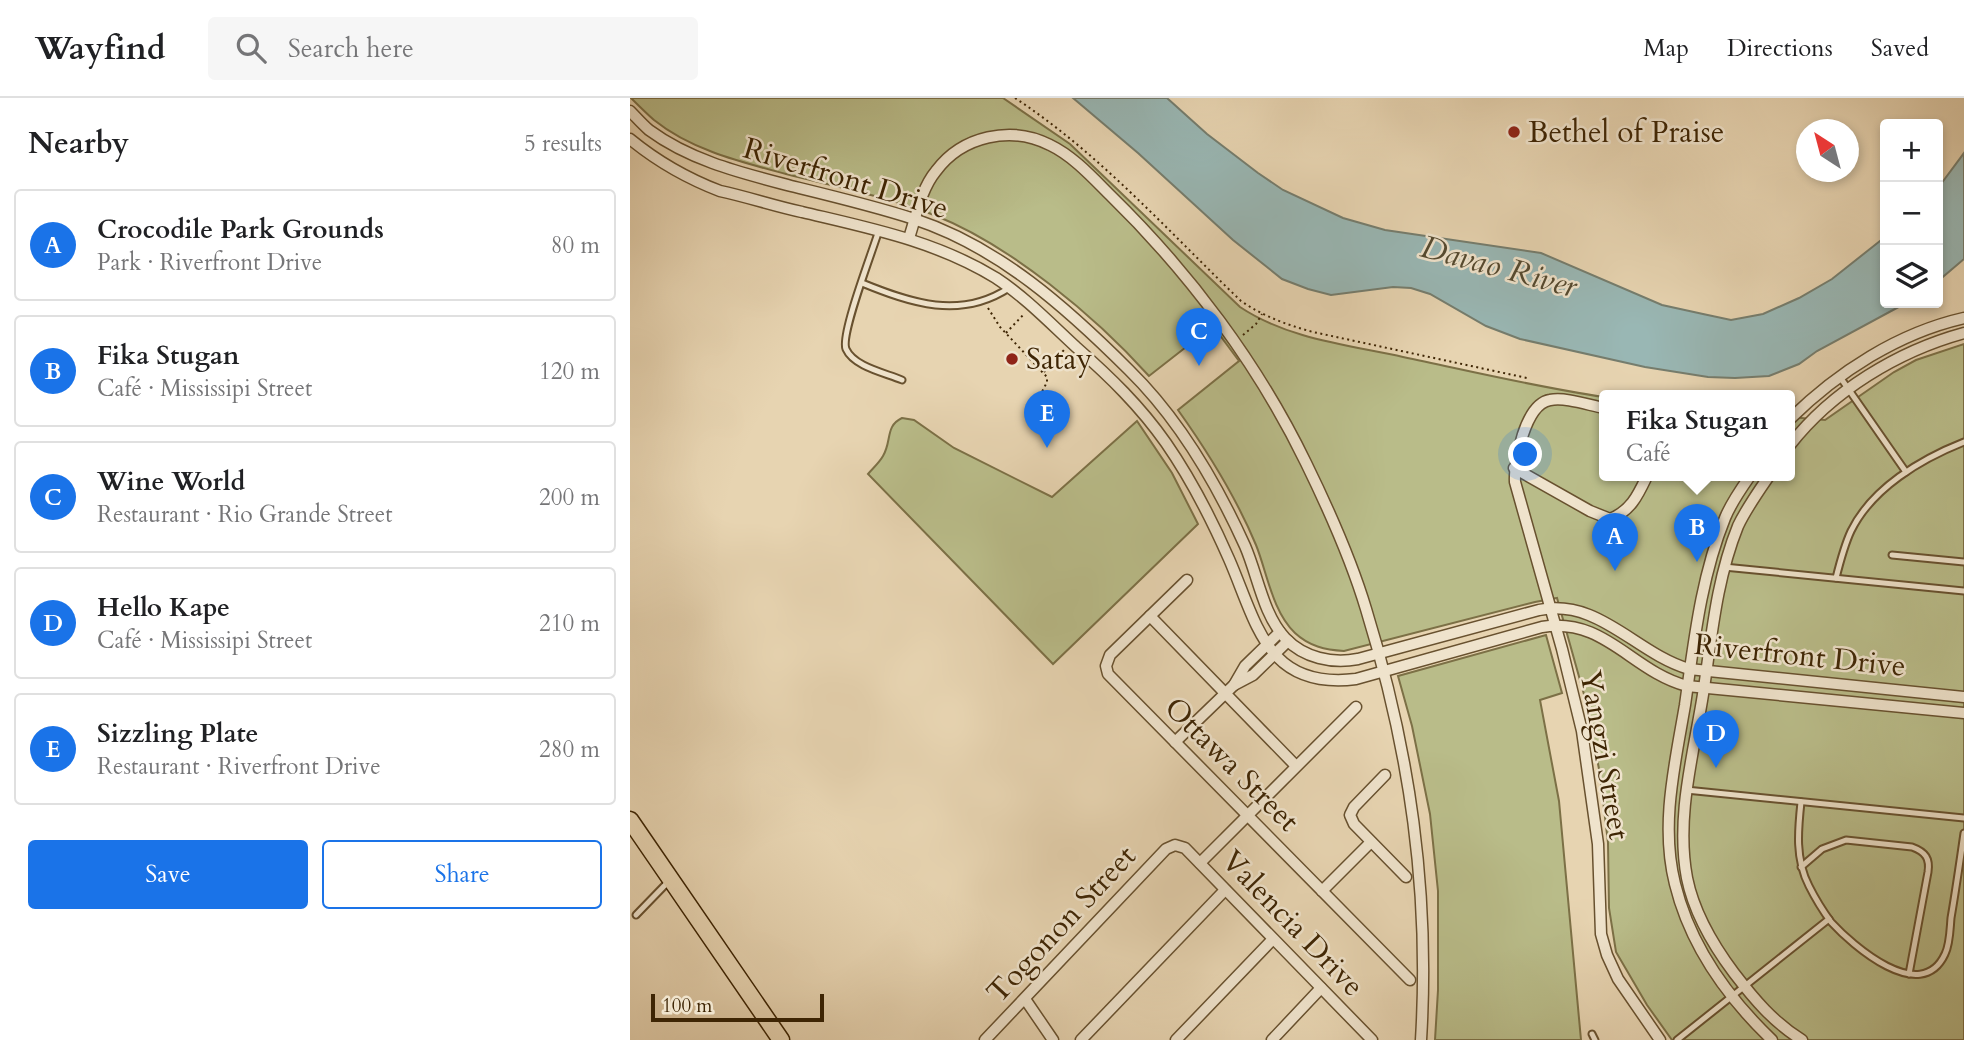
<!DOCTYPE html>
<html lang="en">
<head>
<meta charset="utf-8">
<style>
  :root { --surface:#fff; --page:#f6f6f6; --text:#202124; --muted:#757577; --line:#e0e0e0; --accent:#1a73e8 }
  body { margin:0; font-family:Cardo,serif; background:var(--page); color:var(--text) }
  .controls { position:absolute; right:21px; top:21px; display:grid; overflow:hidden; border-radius:7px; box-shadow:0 4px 10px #0003 }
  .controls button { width:63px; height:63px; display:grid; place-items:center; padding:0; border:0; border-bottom:2px solid var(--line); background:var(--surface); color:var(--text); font:35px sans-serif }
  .compass { position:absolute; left:1166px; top:21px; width:63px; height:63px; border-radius:50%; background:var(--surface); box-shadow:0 4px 10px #0003; rotate:324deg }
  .scale { position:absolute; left:21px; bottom:18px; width:173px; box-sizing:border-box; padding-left:7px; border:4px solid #3e2504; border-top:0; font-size:19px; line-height:24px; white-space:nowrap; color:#3e2504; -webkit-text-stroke:5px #efe3cc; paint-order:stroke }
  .you { position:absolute; left:896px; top:357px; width:24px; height:24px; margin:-18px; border:5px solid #fff; border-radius:50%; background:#1a73e8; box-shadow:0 0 0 10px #1a73e833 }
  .badge { display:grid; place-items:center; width:46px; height:46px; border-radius:50%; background:var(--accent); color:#fff; font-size:23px; font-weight:700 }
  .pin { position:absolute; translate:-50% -58px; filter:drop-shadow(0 2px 4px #0008) }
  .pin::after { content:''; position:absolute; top:37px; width:24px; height:21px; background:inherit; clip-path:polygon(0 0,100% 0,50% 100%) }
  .popup { position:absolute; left:969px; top:292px; width:196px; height:91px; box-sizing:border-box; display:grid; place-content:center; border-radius:7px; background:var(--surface); filter:drop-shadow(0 2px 5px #0005); font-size:23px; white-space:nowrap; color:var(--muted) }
  .popup b { font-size:26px; color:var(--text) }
  .popup::after { content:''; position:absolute; left:50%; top:100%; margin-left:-14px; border:14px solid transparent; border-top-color:var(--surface) }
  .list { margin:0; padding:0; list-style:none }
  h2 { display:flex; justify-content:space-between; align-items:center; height:91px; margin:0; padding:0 28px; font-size:30px }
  h2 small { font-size:23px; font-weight:400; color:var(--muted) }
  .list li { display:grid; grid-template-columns:46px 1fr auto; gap:21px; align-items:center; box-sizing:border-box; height:112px; margin:0 14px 14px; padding:0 14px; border:2px solid var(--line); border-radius:7px }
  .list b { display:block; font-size:26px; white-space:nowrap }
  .list p { margin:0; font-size:23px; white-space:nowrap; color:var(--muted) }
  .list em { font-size:23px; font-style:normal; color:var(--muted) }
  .actions { display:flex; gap:14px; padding:21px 28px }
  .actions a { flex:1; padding:16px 0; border:2px solid var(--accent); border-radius:7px; text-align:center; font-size:24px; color:var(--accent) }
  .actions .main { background:var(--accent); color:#fff }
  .icon { flex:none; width:38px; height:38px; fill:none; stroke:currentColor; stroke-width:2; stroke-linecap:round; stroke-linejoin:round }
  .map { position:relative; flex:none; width:1334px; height:942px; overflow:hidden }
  header { display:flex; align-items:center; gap:42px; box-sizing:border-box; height:98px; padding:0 35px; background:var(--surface); border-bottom:2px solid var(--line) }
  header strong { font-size:33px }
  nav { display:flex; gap:38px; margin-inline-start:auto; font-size:24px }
  .search { width:490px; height:63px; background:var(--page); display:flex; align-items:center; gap:18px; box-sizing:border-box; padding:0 24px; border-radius:7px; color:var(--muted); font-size:26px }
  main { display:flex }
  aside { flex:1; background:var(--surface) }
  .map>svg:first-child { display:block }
</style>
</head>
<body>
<header>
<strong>Wayfind</strong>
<div class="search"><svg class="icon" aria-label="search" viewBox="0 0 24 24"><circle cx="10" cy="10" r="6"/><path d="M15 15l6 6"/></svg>Search here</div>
<nav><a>Map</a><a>Directions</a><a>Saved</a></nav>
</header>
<main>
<aside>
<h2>Nearby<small>5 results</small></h2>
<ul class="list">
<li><span class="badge">A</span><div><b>Crocodile Park Grounds</b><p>Park · Riverfront Drive</p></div><em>80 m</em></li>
<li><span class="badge">B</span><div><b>Fika Stugan</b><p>Café · Mississipi Street</p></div><em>120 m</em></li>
<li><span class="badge">C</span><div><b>Wine World</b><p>Restaurant · Rio Grande Street</p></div><em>200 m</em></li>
<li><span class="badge">D</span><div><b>Hello Kape</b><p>Café · Mississipi Street</p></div><em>210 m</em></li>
<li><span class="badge">E</span><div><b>Sizzling Plate</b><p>Restaurant · Riverfront Drive</p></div><em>280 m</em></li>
</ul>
<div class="actions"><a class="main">Save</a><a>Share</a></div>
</aside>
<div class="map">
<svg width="1334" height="942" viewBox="0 0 1334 942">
  <rect width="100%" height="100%" fill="#e7d4b1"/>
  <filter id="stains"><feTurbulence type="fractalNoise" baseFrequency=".00286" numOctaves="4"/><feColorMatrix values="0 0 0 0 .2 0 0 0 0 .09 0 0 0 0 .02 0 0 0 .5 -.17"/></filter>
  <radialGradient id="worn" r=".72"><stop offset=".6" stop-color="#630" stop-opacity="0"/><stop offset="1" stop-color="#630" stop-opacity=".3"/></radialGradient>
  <g fill="#b9bc89" stroke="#7c7046" stroke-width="2">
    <path d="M1,0H373L440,46L610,209C658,241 718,247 773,259C840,273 906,289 974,299V378H1160V319L1195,322L1264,274L1286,262L1334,246V942H1042L1017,907L986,854L979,810L978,745L970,676L955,600L927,500L905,504L714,553C695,552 679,548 665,535C642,513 637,474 626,447C606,399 578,354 548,312L609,263L583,228L519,278C465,218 380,147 304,117C258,99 204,88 156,76C111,64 61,52 24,22C16,15 8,7 1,0Z"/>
    <path d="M272,320L284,322L324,350L422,399L507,323L542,375L568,426L423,566L238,376C243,370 249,365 253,358C262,343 255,328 272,320Z"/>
    <polygon points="916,537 932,595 910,602 929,703 951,942 805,942 808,892 808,793 800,716 782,628 768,578"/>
  </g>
  <g fill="#99b7b4" stroke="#757d6e" stroke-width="2">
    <polygon points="443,0 537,0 577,36 628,75 653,92 713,120 755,132 911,155 1032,207 1073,216 1101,222 1133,216 1169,200 1202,181 1255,139 1255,205 1276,205 1187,253 1169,266 1139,278 1105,280 1078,279 1015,269 890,241 856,228 800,196 781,190 763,189 701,197 678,191 652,181 603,142 508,55"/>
    <polygon points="1334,55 1334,161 1308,183 1308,90"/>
  </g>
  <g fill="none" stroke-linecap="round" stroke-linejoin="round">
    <defs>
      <g id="lane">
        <path d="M249,132C243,152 210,237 216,251C224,269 256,275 272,282"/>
        <path d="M232,185C281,205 330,222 379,190"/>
        <polyline points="1210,279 1276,374"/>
        <polyline points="1262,457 1334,464"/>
        <polyline points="1094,469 1334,493"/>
        <path d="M1206,480C1210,464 1214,448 1221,433C1242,390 1291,361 1334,344"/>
        <polyline points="1056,692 1334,720"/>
        <path d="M1171,704C1168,732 1165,761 1179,788C1185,800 1193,813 1201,824C1222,847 1291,908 1315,856C1320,846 1320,831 1321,820C1326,791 1330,763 1334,735"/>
        <path d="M1171,769L1192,751L1216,742L1282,749C1296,754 1300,761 1298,774L1279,876"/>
        <polyline points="6,817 38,784"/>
        <polyline points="962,936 965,942"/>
        <polyline points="1047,942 1199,821"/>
      </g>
      <g id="street">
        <path d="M0,13C6,19 12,26 19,32C61,63 112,75 161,88C202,98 244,108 284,121C369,149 437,210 499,272C550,322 586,384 615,448C628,478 633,516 655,540C674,560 702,566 728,561L909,512C969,500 1005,555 1059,571L1334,599"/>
        <path d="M0,41C28,64 56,80 90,93C118,99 144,108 172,114C239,130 306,143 366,180C395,199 420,225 446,249C480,279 510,308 536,345C561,381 581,420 599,461C627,525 636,592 726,581L912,529C975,519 1001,573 1057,588L1334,615"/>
        <path d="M279,140C286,119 291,91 306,73C332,38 381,27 420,47C443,58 462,79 480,97C559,174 628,266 676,365C699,412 721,461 736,511C780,654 800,793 791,942"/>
        <path d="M974,310C958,307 936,299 920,302C895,306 884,364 885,384L932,551L952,633L968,746L971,836L977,857L988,881L1030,942"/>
        <path d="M1160,321C1208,274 1268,235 1334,220"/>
        <path d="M1160,347C1202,293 1268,253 1334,235"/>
        <path d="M884,370L960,413L980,421C1001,413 1008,397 1017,378"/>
        <path d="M1120,378C1111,391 1101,405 1095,420C1071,479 1064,544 1055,607C1045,666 1030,727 1045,786C1060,847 1097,899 1142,942"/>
        <path d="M1139,378C1128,394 1116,411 1108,428C1087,480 1082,535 1074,590C1065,651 1045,717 1057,780C1064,815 1083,847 1104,875C1124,901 1143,924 1172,942"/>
        <polyline points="557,482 480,557 476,568 478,576 780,882"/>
        <polyline points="520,518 666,668"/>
        <polyline points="604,587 623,577 658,543"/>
        <polyline points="545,644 604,587 615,568 650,534"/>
        <polyline points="755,677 724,709 720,717 724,726 776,779"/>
        <polyline points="570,765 726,609"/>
        <polyline points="692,793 741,744"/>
        <polyline points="395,901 423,942"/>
        <polyline points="355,942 536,751 545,747 555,750 742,942"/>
        <polyline points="451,942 595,792"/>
        <polyline points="546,942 643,841"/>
        <polyline points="642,942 691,890"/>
      </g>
      <polyline id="primary" points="0,722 151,942"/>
    </defs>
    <use href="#lane" stroke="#68512f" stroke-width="9"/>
    <use href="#street" stroke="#68512f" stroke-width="13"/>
    <use href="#primary" stroke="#3e2504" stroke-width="19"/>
    <g stroke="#3e2504" stroke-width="2" stroke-dasharray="2 3.5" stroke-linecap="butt">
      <path d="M385,0C470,56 538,133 611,203C633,218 657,227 683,234L897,280"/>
      <polyline points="358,210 370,229 417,279 417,284 407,304 406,320"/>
      <polyline points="376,235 394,216"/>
      <polyline points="613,237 626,226 632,216"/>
      <polyline points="414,274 434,252"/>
    </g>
    <use href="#lane" stroke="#efe3cc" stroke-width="5"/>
    <use href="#street" stroke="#efe3cc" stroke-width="10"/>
    <use href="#primary" stroke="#e7d4b1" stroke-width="16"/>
  </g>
  <g fill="#8f2418" stroke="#efe3cc" stroke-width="2.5">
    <circle cx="884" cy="34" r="7"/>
    <circle cx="382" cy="261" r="7"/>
  </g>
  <g text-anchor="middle" stroke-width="5" stroke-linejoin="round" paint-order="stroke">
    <g font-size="30" fill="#3e2504" stroke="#efe3cc" text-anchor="start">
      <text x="898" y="44">Bethel of Praise</text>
      <text x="396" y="271">Satay</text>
    </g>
    <g font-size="30" fill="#3e2504" stroke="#efe3cc">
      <text transform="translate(216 80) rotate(17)" y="10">Riverfront Drive</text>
      <text transform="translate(1170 557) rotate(6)" y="10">Riverfront Drive</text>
      <text transform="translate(975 657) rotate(80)" y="10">Yangzi Street</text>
      <text transform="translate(602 666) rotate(45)" y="10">Ottawa Street</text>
      <text transform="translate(663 825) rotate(46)" y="10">Valencia Drive</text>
      <text transform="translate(431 826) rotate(-47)" y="10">Togonon Street</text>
    </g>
    <g font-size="32" font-style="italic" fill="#554a30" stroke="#efe3cc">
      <text transform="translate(869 168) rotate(15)" y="11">Davao River</text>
    </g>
  </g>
  <rect width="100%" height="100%" filter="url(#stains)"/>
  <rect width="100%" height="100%" fill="url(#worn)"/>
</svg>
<div class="controls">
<button>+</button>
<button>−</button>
<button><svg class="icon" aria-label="layers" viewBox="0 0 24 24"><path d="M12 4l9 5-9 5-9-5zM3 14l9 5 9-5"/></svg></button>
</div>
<svg class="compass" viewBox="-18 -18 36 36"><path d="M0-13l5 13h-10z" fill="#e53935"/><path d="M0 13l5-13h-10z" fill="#757577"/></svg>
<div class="scale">100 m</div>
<div class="you"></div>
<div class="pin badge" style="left:985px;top:473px">A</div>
<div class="pin badge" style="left:1067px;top:464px">B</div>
<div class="popup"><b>Fika Stugan</b>Café</div>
<div class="pin badge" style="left:569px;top:268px">C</div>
<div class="pin badge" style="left:1086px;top:670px">D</div>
<div class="pin badge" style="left:417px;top:350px">E</div>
</div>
</main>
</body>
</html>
